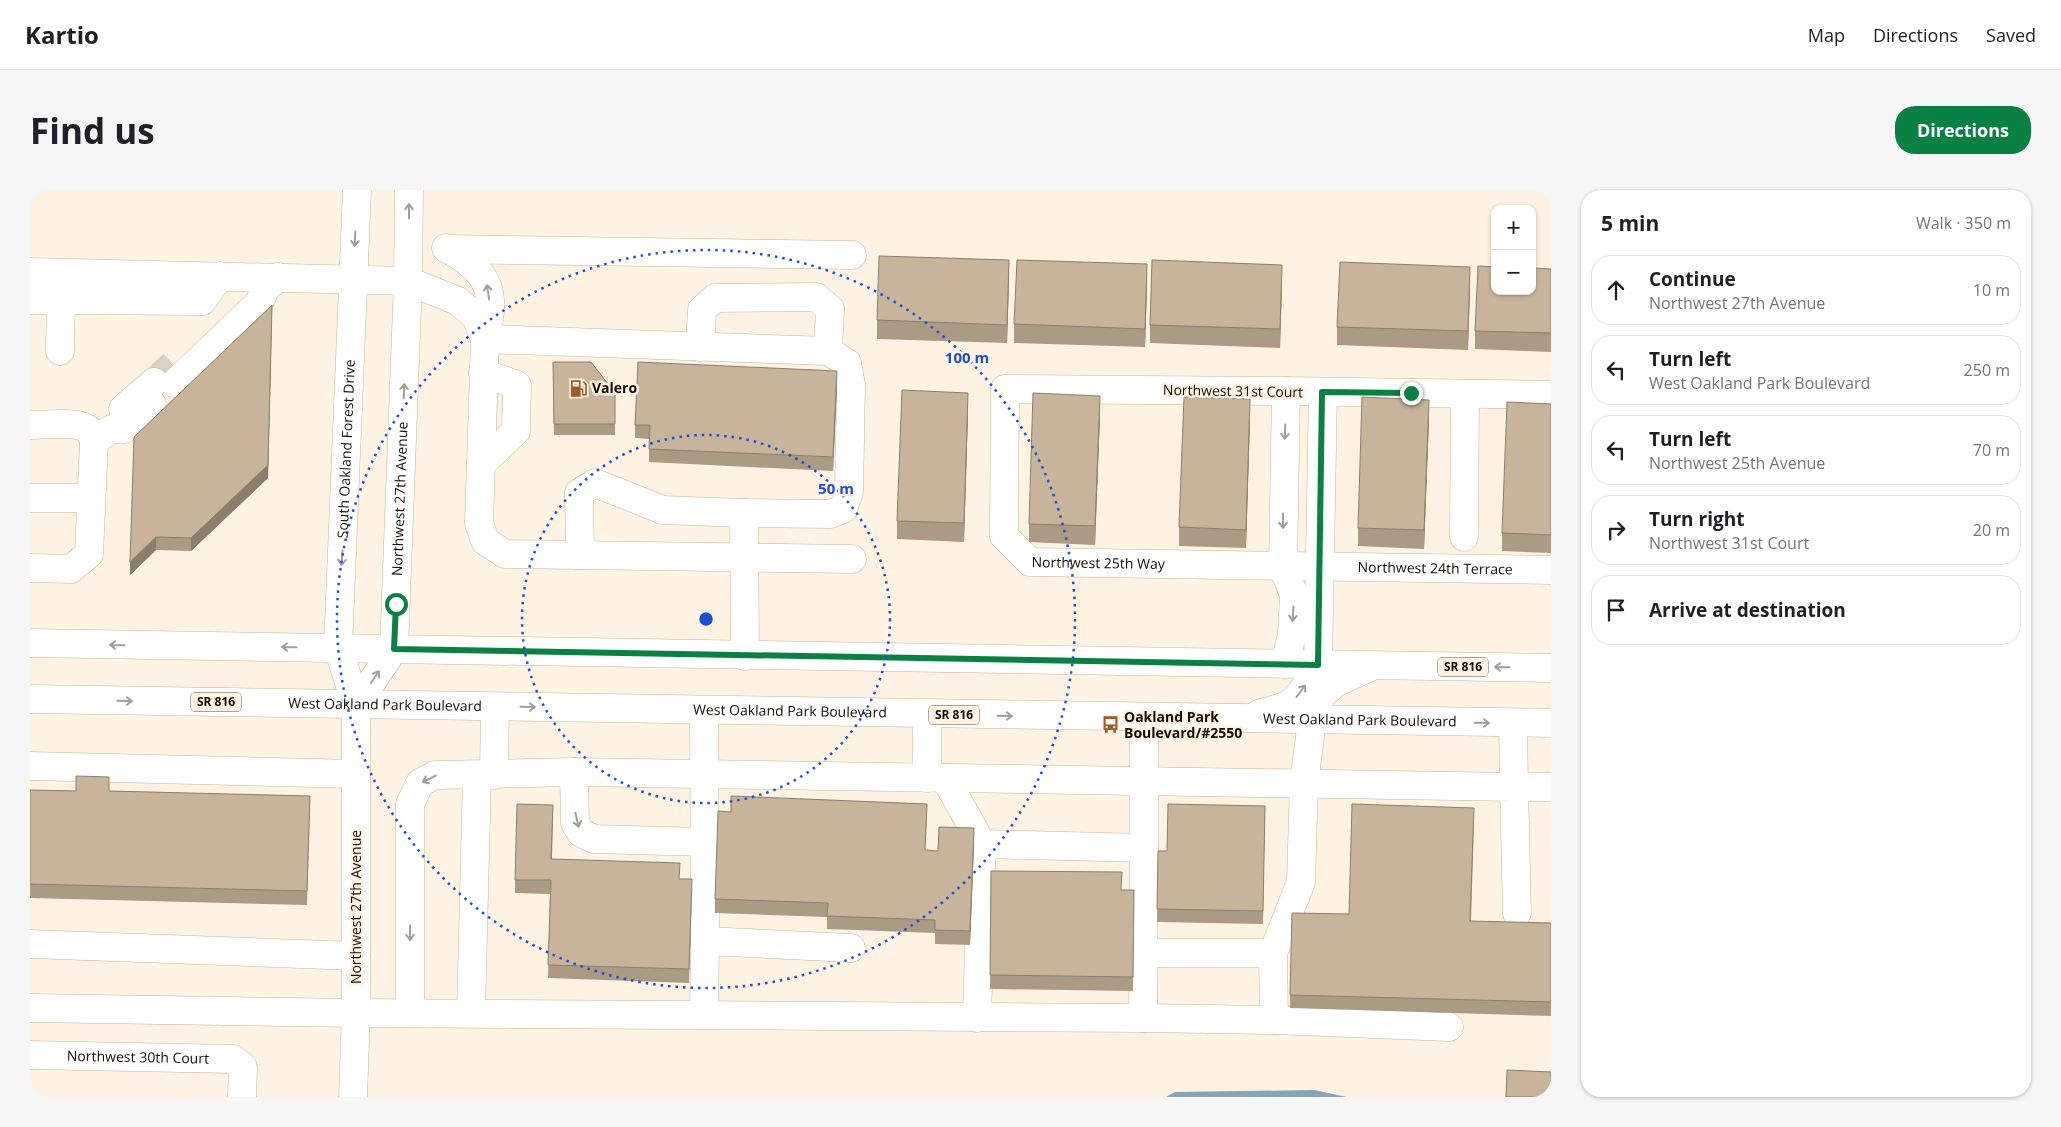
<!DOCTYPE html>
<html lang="en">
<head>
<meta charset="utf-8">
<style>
  :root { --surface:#fff; --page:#f6f6f6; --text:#202124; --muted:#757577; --line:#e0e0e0; --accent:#0b8043 }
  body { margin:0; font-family:"Open Sans",sans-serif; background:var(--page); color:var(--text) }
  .controls { position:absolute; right:15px; top:15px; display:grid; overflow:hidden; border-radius:10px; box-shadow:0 1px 4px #0004 }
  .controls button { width:45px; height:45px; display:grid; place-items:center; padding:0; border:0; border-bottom:1px solid var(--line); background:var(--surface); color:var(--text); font:25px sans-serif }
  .stop { position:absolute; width:15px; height:15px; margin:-11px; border:4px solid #0b8043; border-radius:50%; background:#fff }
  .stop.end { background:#0b8043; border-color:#fff; box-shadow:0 1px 5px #0008 }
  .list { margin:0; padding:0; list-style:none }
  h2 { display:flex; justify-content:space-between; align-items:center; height:65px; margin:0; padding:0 20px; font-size:21px }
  h2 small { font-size:16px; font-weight:400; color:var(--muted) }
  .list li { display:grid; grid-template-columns:32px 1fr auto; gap:15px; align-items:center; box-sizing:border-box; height:70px; margin:0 10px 10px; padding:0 10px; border:1px solid var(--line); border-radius:20px }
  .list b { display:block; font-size:19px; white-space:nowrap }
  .list p { margin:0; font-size:16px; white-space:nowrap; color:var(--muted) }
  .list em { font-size:16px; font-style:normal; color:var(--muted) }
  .icon { flex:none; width:28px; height:28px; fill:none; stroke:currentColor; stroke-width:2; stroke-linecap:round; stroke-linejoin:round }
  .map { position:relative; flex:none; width:1521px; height:907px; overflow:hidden; border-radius:20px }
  header { display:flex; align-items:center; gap:30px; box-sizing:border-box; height:70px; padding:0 25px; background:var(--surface); border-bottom:1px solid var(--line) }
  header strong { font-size:24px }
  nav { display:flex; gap:28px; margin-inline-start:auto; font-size:18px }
  .intro { display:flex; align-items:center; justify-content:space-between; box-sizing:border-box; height:120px; padding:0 30px }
  h1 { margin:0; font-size:35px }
  .button { padding:12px 22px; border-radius:20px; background:var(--accent); color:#fff; font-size:18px; font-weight:700 }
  main { display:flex; gap:30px; padding:0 30px }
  aside { flex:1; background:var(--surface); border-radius:20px; box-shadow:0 1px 4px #0004 }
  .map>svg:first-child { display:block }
</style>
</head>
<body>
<header>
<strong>Kartio</strong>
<nav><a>Map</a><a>Directions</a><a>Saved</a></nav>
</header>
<div class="intro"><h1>Find us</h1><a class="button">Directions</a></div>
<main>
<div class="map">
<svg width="1521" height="907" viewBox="0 0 1521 907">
  <rect width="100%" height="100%" fill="#fef2e2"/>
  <polygon fill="#86a5b8" points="1284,900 1317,907 1136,907 1145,902"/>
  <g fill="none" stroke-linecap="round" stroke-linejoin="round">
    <polyline stroke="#dbd0c1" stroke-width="28" stroke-dasharray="28 14" stroke-linecap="butt" points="124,192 143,174"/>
    <defs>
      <g id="minor">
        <path d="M416,58C460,82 467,101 455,149L449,333L455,351L475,364L822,369"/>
        <polyline points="417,59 822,65"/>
        <polyline points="0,82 378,91 428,111 446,127 455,149"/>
        <polyline points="0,110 31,110 30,161"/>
        <polyline points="31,110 172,111 190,86"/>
        <polyline points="455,149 798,161 817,173 821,195 819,302 813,319 800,324 714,323 715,466"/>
        <polyline points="670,157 672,120 685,108 786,107 800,119 798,161"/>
        <polyline points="145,193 229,113 235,99 248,87"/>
        <path id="s1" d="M1521,205L1256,201L975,199L974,346L1000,372L1521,380"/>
        <polyline points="93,219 124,192"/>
        <path d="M0,235C13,235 44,231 56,238C61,241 62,245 64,251L59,364L41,379L0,378"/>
        <polyline points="64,251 81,239 94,239 122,214"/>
        <polyline points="451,274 486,241 487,195 453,183"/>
        <polyline points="0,308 61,308"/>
        <polyline points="1434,347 1435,204"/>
        <polyline points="550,365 549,303 565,293 633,320 714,323"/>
        <polyline points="1255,474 1262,445 1264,405 1253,377 1256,201"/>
        <polyline points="1288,475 1293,202"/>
        <path id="s2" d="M326,515L308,457L327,0"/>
        <polyline points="674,520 675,751"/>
        <polyline points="1483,533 1484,597 1521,597"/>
        <polyline points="0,576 326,584"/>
        <polyline points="544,582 545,633 551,643 564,649 674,652"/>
        <polyline points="464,585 465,517"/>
        <polyline points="897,588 897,525"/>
        <polyline points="915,588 952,654 1114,658 1114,528"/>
        <polyline points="0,754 326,766"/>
        <polyline points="1114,763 1243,763"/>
        <polyline points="0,818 326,823 1113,828 1244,830 1419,837"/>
        <polyline points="441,822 447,585"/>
        <polyline points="380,823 380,614 390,593 405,585 544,582 1484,597 1487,723"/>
        <polyline points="674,824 675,751 821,758"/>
        <polyline points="947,828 952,654"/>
        <polyline points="1113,828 1114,658"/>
        <polyline points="1244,830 1243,763 1271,692 1274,593 1282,531"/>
        <path id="s3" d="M0,865L203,869L213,877L212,907"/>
        <path id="s4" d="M323,907L326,823V515L364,459L378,91L379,0"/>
      </g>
      <g id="major">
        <polyline points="0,453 1521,478"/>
        <path id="s5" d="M0,509L1521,533"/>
        <polyline points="1229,524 1259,515 1271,503 1288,475"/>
        <polyline points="1282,531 1291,506 1305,493 1338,478"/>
      </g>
    </defs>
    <use href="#minor" stroke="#c7b39a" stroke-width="29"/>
    <use href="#major" stroke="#c7b39a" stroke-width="29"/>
    <use href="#minor" stroke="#fff" stroke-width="28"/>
    <use href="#major" stroke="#fff" stroke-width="28"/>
  </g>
  <g fill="#ab9b85">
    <polygon points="1513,0 1521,0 1521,5 1513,4"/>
    <polygon points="1521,79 1521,162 1445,159 1445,141"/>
    <polygon points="979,89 977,153 847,149 847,130"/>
    <polygon points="1117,93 1115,157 984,153 984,134"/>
    <polygon points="1252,93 1250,158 1120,153 1120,135"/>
    <polygon points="1440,95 1438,160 1307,155 1307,137"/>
    <polygon points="242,128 238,288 161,361 126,360 100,385"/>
    <polygon points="523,172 585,203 585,245 524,245"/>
    <polygon points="807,194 803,281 619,272 619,249 605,248 605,235"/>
    <polygon points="1521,214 1521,363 1472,361 1472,343"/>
    <polygon points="938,221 934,352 867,349 867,331"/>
    <polygon points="1070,224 1065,355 999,352 999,334"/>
    <polygon points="1220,228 1216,358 1149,356 1149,337"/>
    <polygon points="1399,228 1394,359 1328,356 1328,338"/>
    <polygon points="0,600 46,601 79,601 280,606 277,715 0,708"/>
    <polygon points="1235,616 1233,734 1127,732 1128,661 1137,661"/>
    <polygon points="897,627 895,661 908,661 944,652 940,755 905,754 905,743 797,739 797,727 685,723 685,709"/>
    <polygon points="523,628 522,669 650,689 662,702 659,793 518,788 520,704 485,703 485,690"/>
    <polygon points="1444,631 1441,731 1521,733 1521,826 1260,818 1260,805 1319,724"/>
    <polygon points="961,681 1092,700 1104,700 1103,801 960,799"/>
  </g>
  <g fill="#8b7e6c">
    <polygon points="979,70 979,89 977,153 977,135"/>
    <polygon points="1117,74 1117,93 1115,157 1115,139"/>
    <polygon points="1252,75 1252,93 1250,158 1250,139"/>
    <polygon points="1440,77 1440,95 1438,160 1438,141"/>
    <polygon points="242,115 238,288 161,361 161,348"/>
    <polygon points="807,181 807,194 803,281 803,267"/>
    <polygon points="938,203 938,221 934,352 934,333"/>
    <polygon points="1070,206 1070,224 1065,355 1065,336"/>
    <polygon points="1220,209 1220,228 1216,358 1216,340"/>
    <polygon points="1399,210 1399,228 1394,359 1394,340"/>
    <polygon points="126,347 126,360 100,385 100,372"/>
    <polygon points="944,638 944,652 940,755 940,741"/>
  </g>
  <g fill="#c7b49b" stroke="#8b7e6c">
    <polygon points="849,66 979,70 977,135 847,130"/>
    <polygon points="987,70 1117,74 1115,139 984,134"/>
    <polygon points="1122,70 1252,75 1250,139 1120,135"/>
    <polygon points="1310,72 1440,77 1438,141 1307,137"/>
    <polygon points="1448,76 1465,77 1465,101 1502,101 1502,78 1521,79 1521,143 1445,141"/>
    <polygon points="242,115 238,275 161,348 126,347 100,372 104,247"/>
    <polygon points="523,172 561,172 585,203 585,234 524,234"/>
    <polygon points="608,172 807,181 803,267 619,259 620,235 605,235"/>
    <polygon points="872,200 938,203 934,333 867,331"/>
    <polygon points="1003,203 1070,206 1065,336 999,334"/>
    <polygon points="1154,207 1220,209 1216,340 1149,337"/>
    <polygon points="1332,207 1399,210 1394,340 1328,338"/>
    <polygon points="1477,212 1521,214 1521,345 1472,343"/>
    <polygon points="46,586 79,587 79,601 280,606 277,701 0,694 0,600 46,601"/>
    <polygon points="701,606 897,614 895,660 908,661 909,637 944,638 940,741 905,740 905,730 797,726 798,713 685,709 688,621 701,622"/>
    <polygon points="487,614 523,615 521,669 650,673 649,689 662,689 659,779 518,775 521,690 485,690"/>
    <polygon points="1138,614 1235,616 1233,721 1127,719 1128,661 1137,661"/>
    <polygon points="1322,614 1444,618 1440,731 1521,733 1521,812 1260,805 1262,723 1319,724"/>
    <polygon points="961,681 1092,682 1091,700 1104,700 1103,787 960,785"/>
    <polygon points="1477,880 1521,882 1521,907 1476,907"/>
  </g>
  <defs><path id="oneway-shaft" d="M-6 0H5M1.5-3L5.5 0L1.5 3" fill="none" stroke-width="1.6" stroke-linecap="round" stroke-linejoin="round" transform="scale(1.25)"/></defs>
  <g stroke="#a19e9b">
    <use href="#oneway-shaft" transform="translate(379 21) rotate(-90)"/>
    <use href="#oneway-shaft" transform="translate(325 49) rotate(92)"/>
    <use href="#oneway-shaft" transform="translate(458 102) rotate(-99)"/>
    <use href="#oneway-shaft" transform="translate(374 201) rotate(-88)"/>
    <use href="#oneway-shaft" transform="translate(1255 242) rotate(92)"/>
    <use href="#oneway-shaft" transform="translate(1253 331) rotate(90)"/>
    <use href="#oneway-shaft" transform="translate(312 368) rotate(93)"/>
    <use href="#oneway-shaft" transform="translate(1263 424) rotate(93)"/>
    <use href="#oneway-shaft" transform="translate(87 455) rotate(-179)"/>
    <use href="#oneway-shaft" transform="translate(259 457) rotate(-179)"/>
    <use href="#oneway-shaft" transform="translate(1472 477) rotate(-179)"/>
    <use href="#oneway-shaft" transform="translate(345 487) rotate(-56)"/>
    <use href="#oneway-shaft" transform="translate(1271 501) rotate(-53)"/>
    <use href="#oneway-shaft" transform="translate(95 511) rotate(1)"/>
    <use href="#oneway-shaft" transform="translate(498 517) rotate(1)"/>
    <use href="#oneway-shaft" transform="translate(975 526) rotate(1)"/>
    <use href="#oneway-shaft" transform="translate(1452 533) rotate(1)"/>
    <use href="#oneway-shaft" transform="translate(399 589) rotate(154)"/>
    <use href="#oneway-shaft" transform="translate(547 630) rotate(77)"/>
    <use href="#oneway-shaft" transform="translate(380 743) rotate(90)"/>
  </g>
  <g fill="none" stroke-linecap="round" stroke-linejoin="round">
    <polyline stroke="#0b8043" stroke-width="6" points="366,414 364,459 1288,475 1292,202 1381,203"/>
  </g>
  <g fill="none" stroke="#1d4ed8" stroke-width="2.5" stroke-dasharray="2.5 5">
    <circle cx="676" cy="429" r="184"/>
    <circle cx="676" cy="429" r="369"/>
  </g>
  <defs>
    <symbol id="fuel-bare" viewBox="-9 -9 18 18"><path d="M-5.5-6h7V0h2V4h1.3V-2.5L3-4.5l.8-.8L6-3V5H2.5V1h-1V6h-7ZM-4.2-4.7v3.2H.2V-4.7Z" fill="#9f5a2d" stroke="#fef2e2" stroke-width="2.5" paint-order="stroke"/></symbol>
    <symbol id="bus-bare" viewBox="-9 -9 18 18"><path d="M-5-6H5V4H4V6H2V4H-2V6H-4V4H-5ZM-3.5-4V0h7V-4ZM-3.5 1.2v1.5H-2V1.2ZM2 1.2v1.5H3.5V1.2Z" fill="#9f5a2d" stroke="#fef2e2" stroke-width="2.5" paint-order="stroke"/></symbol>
  </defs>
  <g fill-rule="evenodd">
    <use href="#fuel-bare" x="536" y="186" width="25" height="25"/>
    <use href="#bus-bare" x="1068" y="522" width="25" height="25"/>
  </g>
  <g text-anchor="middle" stroke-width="5" stroke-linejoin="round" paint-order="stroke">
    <g fill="#fef2e2" stroke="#5a5247" stroke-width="1">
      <rect x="1408" y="467.5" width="50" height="19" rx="4"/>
      <rect x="161" y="502.5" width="50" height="19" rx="4"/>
      <rect x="899" y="515.5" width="50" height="19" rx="4"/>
    </g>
    <g font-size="12" font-weight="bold" fill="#130d05">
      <text x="1433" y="481">SR 816</text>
      <text x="186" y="516">SR 816</text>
      <text x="924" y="529">SR 816</text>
    </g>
    <g font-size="14" font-weight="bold" fill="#130d05" stroke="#fef2e2" text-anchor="start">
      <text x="562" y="203">Valero</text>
      <text x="1094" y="532">Oakland Park<tspan x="1094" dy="16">Boulevard/#2550</tspan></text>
    </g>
    <g font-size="14" fill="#130d05" stroke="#fef2e2">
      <text transform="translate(1203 201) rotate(1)" y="5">Northwest 31st Court</text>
      <text dy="5" stroke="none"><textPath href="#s2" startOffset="259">South Oakland Forest Drive</textPath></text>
      <text dy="5" stroke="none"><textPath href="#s4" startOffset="610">Northwest 27th Avenue</textPath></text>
      <text dy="5" stroke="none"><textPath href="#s1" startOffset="798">Northwest 25th Way</textPath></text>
      <text dy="5" stroke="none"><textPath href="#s1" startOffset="1135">Northwest 24th Terrace</textPath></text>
      <text dy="5" stroke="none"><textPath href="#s5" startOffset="355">West Oakland Park Boulevard</textPath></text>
      <text dy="5" stroke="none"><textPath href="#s5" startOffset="760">West Oakland Park Boulevard</textPath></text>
      <text dy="5" stroke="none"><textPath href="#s5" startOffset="1330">West Oakland Park Boulevard</textPath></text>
      <text transform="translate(326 717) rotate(-90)" y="5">Northwest 27th Avenue</text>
      <text dy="5" stroke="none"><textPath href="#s3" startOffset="108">Northwest 30th Court</textPath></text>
    </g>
  </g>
  <circle cx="676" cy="429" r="8" fill="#1d4ed8" stroke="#fef2e2" stroke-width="2.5"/>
  <g font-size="15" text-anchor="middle" font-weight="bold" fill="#1d4ed8" stroke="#fef2e2" stroke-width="5" stroke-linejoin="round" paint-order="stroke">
    <text x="937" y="173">100 m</text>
    <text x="806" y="304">50 m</text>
  </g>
</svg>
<div class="controls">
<button>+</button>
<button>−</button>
</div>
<div class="stop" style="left:366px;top:414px"></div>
<div class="stop end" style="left:1381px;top:203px"></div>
</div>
<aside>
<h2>5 min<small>Walk · 350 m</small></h2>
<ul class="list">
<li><svg class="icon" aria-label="ahead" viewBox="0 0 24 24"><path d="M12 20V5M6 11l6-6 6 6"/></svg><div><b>Continue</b><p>Northwest 27th Avenue</p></div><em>10 m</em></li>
<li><svg class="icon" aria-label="left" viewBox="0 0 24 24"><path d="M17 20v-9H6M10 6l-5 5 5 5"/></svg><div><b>Turn left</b><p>West Oakland Park Boulevard</p></div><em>250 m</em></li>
<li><svg class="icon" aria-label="left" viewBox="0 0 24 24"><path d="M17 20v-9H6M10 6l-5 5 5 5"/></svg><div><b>Turn left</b><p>Northwest 25th Avenue</p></div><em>70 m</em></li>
<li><svg class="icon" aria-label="right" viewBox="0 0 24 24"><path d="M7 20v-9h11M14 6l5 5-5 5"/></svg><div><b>Turn right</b><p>Northwest 31st Court</p></div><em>20 m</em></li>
<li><svg class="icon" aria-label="arrive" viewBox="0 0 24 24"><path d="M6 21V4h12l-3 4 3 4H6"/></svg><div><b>Arrive at destination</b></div></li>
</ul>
</aside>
</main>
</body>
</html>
